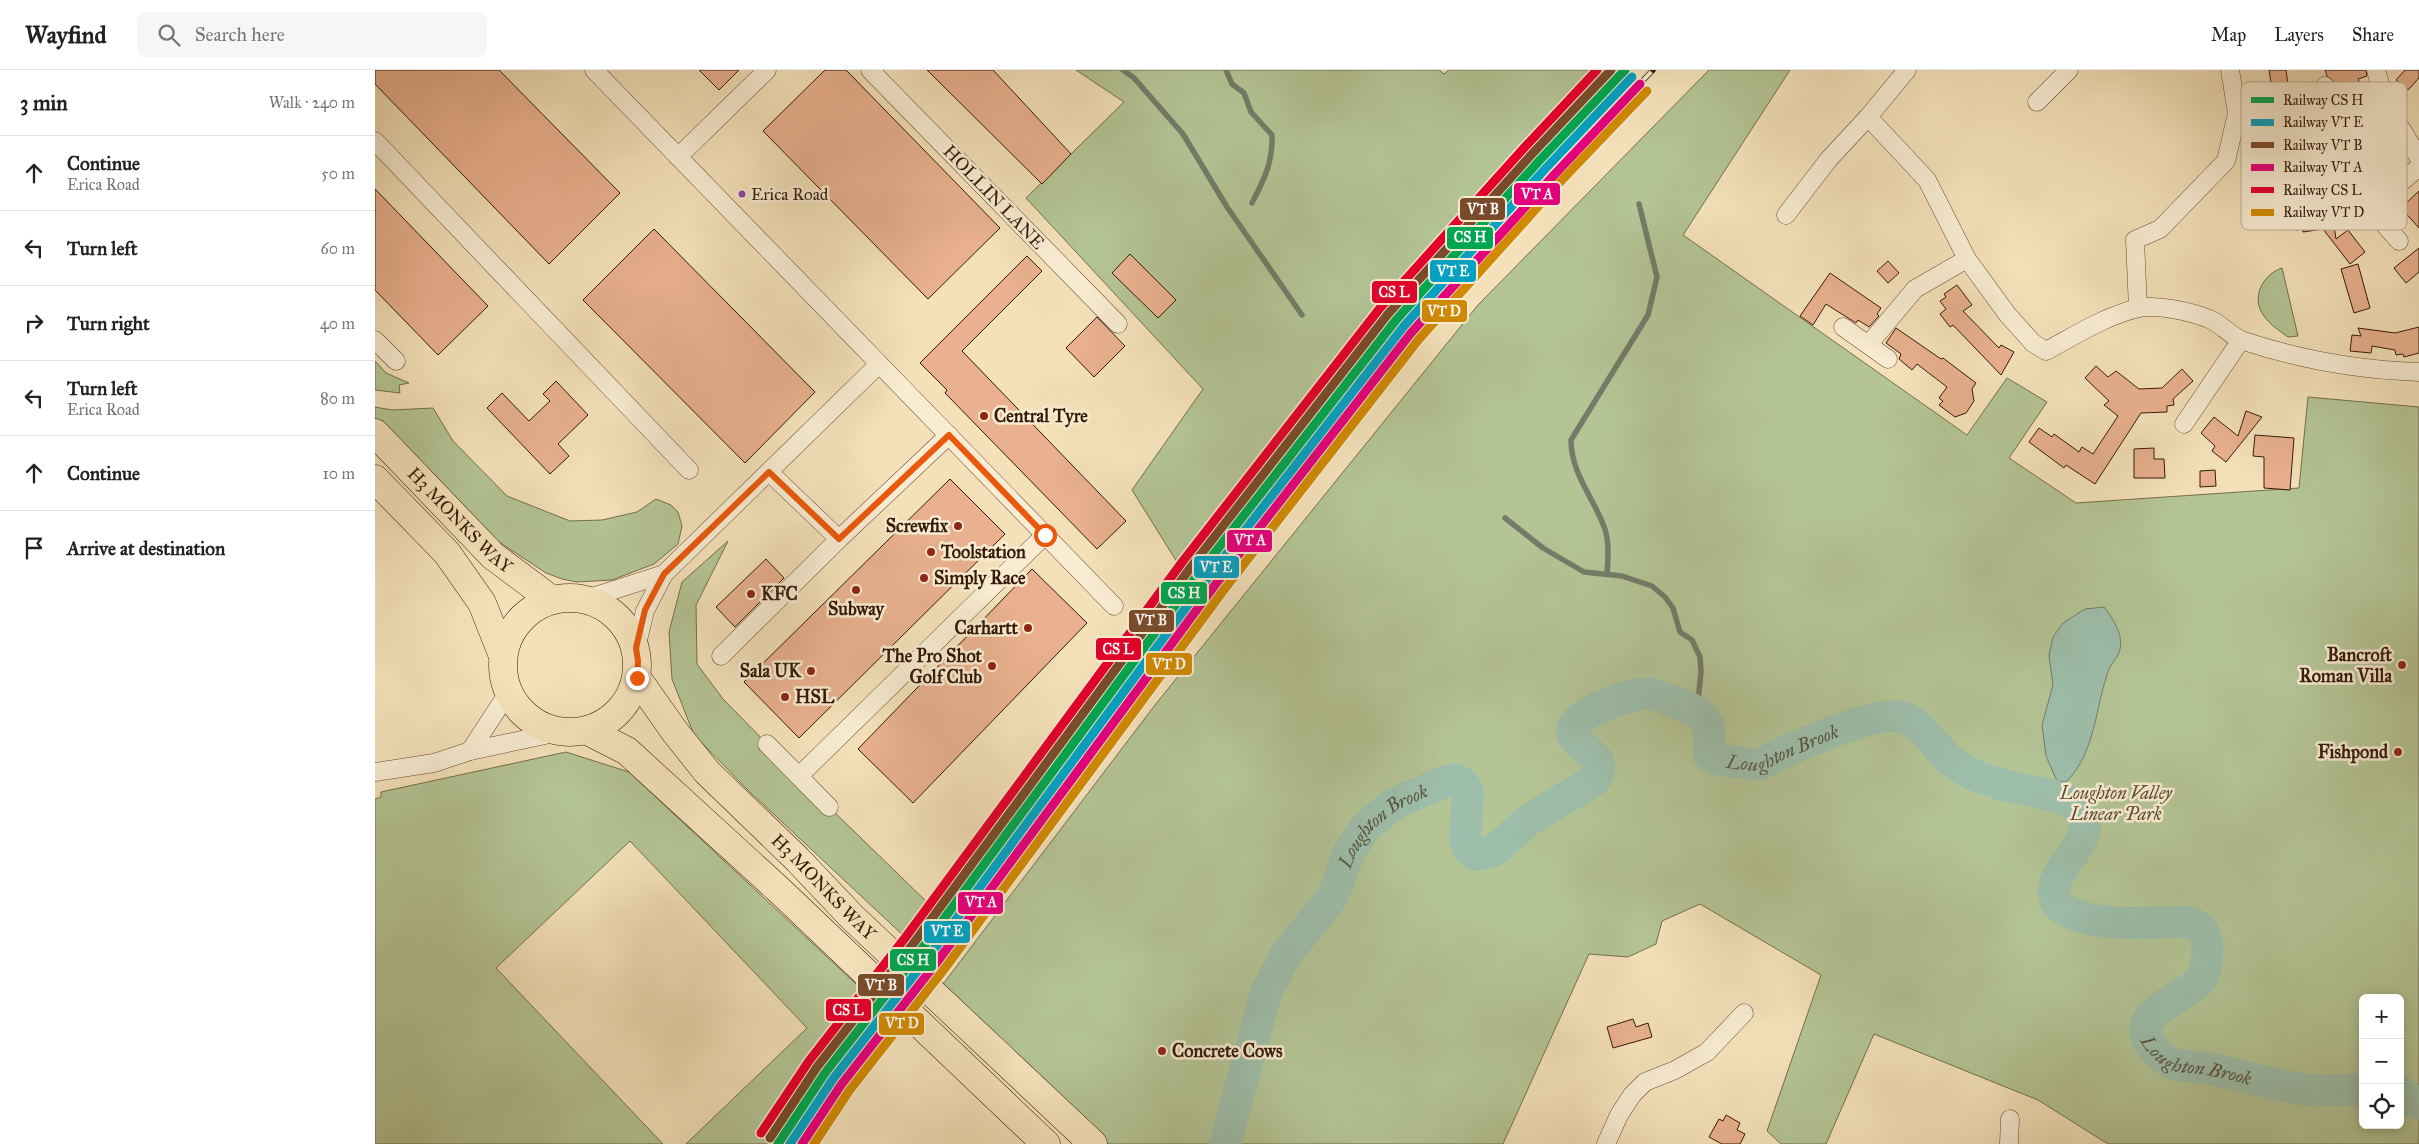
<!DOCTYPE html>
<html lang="en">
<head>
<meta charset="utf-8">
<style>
  :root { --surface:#fff; --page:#f6f6f6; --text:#222; --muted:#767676; --line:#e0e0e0 }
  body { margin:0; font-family:"IM FELL Great Primer",serif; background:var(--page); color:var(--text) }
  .controls { position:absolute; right:15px; bottom:15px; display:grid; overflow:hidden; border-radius:8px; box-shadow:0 2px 12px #0003 }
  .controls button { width:45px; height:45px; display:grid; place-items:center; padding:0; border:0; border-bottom:1px solid var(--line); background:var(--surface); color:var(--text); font:25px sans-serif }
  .stop { position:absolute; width:15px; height:15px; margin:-11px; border:4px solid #ea580c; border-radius:50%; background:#fff }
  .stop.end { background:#ea580c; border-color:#fff; box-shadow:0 1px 5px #0008 }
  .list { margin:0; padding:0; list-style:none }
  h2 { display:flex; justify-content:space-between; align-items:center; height:65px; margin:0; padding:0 20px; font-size:21px }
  h2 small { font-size:16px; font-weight:400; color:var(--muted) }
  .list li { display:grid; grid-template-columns:32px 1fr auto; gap:15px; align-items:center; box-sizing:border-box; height:75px; padding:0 20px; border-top:1px solid var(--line) }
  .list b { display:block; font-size:19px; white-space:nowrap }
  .list p { margin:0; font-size:16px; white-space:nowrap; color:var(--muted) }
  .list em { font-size:16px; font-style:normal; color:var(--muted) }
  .icon { flex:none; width:28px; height:28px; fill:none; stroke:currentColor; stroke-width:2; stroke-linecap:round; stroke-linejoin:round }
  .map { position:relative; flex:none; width:2044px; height:1074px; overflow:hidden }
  header { display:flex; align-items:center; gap:30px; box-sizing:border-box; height:70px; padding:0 25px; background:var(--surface); border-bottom:1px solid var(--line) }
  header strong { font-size:24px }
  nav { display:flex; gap:28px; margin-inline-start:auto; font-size:18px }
  .search { width:350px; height:45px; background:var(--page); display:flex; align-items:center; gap:12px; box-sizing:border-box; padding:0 18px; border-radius:8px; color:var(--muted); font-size:19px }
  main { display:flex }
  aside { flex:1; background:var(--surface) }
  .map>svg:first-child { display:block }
</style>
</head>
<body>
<header>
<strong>Wayfind</strong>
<div class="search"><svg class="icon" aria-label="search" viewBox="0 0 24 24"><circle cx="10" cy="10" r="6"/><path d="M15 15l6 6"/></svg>Search here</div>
<nav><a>Map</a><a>Layers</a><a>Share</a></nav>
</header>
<main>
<aside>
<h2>3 min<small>Walk · 240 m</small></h2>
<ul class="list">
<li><svg class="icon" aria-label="ahead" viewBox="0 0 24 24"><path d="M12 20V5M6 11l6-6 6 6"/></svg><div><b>Continue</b><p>Erica Road</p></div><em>50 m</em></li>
<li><svg class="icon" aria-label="left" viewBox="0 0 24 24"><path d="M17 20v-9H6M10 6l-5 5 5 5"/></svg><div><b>Turn left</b></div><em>60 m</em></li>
<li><svg class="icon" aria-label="right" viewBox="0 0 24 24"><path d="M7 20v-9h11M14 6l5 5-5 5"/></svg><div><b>Turn right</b></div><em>40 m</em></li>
<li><svg class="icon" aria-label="left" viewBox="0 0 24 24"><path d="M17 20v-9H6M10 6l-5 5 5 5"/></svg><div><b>Turn left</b><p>Erica Road</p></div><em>80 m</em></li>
<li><svg class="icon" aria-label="ahead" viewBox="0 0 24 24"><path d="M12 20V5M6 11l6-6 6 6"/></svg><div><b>Continue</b></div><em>10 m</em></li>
<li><svg class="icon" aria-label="arrive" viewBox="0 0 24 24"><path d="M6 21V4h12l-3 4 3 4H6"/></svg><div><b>Arrive at destination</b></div></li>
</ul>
</aside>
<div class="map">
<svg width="2044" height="1074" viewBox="0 0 2044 1074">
  <rect width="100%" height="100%" fill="#f4e1ba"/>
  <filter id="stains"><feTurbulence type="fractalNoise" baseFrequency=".004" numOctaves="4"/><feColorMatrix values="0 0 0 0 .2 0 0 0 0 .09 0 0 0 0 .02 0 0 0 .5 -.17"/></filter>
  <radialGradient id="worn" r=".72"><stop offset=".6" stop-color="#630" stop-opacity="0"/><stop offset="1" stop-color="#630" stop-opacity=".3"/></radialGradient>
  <g fill="#b4c495" stroke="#746e4e" fill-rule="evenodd">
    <polygon points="701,0 1064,0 1069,4 1074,0 1221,0 1013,228 807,500 757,420 828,319 651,128 749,32"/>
    <path d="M1334,0H1415L1308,165L1592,365L1632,308L1672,332L1634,388L1701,433L1924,418L1933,327L2044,337V1074H1733L1663,1030L1499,964L1451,1074H1406L1392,1061L1446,905L1325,834L1287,851L1281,874L1253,887L1214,884L1128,1074H718L559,926L780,635L1103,235ZM1988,928H2025V1055H1988Z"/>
    <path d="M1907,198L1923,266L1913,267C1905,261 1895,255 1889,246C1875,228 1888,204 1907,198Z"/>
    <polygon points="0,291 11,303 34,313 24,315 25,323 0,320"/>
    <polygon points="0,337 17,340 58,338 78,371 132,426 195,451 227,450 262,442 281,429 296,435 303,442 307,456 303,474 279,494 237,510 202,512 187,509 171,503 115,466 0,349"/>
    <polygon points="353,471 321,535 322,594 348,629 454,737 556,836 532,869 374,721 319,665 297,609 294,562 307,512"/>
    <polygon points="191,682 254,702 496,928 393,1074 311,1074 432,958 255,771 121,898 288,1074 0,1074 0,729 6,727 6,722"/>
  </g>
  <path fill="#9dbeaa" stroke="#737c69" d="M1729,537C1738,549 1748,563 1745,579C1744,586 1737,592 1734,599C1720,637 1721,682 1691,712L1682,711L1671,686L1667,655L1678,615L1674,585L1678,567L1688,553L1710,539Z"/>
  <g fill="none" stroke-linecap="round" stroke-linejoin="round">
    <g stroke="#737c69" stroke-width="5.5">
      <polyline points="748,0 759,8 808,64 852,137 927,245"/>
      <path d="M851,0L857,14L869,23L876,42L897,65C898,92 889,110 877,133"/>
      <polyline points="1130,448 1168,478 1209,502 1247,506 1277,516 1290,527 1298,538 1305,562 1317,570 1325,587 1326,602 1322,641"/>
      <path d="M1232,504C1233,487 1235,470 1228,454C1217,426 1196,402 1196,370L1273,245L1282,207L1264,134"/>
    </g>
    <g stroke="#9dbeaa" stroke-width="32">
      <polyline points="2025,1022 2044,1034"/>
      <path id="s1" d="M850,1074L891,923L910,886L958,826L974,782L991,757L1018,734L1069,712L1079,709L1088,713L1093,722L1090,770L1094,780L1100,785L1119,781L1155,749L1220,710C1238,680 1191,679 1198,657C1203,641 1257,624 1272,623C1278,623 1317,638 1322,642C1327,645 1331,652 1334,657V685L1340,689C1347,690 1380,695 1385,694C1392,692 1399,687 1405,684C1430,673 1503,640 1527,647C1546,652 1560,677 1575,690C1589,702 1604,708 1622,713C1646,722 1691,721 1706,742C1727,774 1662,803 1683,835C1714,860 1776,852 1814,852C1826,856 1830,862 1832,874C1833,886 1832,900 1825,910C1814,925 1760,942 1772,968C1776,977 1788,989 1796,993C1809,998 1828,996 1841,1000C1873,1007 1902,1016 1934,1020C1952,1022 1970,1019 1988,1020"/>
    </g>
  </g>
  <g fill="#e9b18f" stroke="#351908">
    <polygon points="0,0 124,0 245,123 174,194 0,14"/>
    <polygon points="324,0 364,0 344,20"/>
    <polygon points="450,0 471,0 625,158 553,229 388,61"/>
    <polygon points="552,0 618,0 696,84 667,114"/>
    <polygon points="1894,0 1911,0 1916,36 1900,38"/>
    <polygon points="1950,0 1991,0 1992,6 1983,9 1985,14 1962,20 1960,13 1952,6"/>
    <polygon points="2030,0 2044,0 2044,8 2033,20 2021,10"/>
    <polygon points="0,119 113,236 63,285 0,220"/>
    <polygon points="2044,121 2044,158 2026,138"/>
    <polygon points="1955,131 1961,169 1973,160 1990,182 1975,194 1948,159 1928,162 1928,159 1921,160 1918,138"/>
    <polygon points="279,159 440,322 370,393 208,230"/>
    <polygon points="2044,178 2044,202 2031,213 2019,198"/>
    <polygon points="755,184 801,230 783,248 737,203"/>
    <polygon points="652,186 667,201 587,281 751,451 722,479 570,323 572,320 545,293"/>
    <polygon points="1513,191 1524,203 1513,213 1502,201"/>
    <polygon points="1983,194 1995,238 1979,243 1966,199"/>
    <polygon points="1455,203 1506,238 1502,244 1504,246 1494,257 1483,250 1481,253 1451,234 1438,255 1425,246"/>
    <polygon points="1582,215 1597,235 1588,241 1624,278 1626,275 1639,282 1626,305 1578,255 1575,257 1565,244 1571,239 1565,231 1571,227 1569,224"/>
    <polygon points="722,247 750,276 719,307 691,278"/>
    <polygon points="2044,257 2044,283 2029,287 2028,284 2021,285 2020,280 1997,276 1996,283 1975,281 1977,265 1986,266 1983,258 2020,263"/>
    <polygon points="1521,258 1566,289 1568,288 1601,313 1597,319 1599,331 1591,343 1580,347 1564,335 1568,331 1564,328 1572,317 1542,294 1537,300 1524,289 1526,284 1511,273"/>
    <polygon points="1721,296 1733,307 1741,301 1764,319 1787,318 1807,299 1818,311 1798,329 1799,335 1792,336 1792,342 1766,343 1720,414 1691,395 1689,398 1654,372 1664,358 1677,367 1679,364 1704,382 1707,377 1718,384 1743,346 1729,335 1734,331 1710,308"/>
    <polygon points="181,311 213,345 183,374 194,386 175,404 112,338 127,323 154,351 175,331 168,324"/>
    <polygon points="1871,341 1887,347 1851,392 1837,381 1840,376 1826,363 1839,347 1863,366"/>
    <polygon points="1880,365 1919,368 1915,420 1889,418 1889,387 1878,386"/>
    <polygon points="1779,378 1779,389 1789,389 1790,408 1759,408 1759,379"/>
    <polygon points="1840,400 1841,416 1825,417 1825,401"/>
    <polygon points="575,409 630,464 424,668 369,612"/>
    <polygon points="391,489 409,508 360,557 341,537"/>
    <polygon points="657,499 712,553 538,733 483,679"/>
    <polygon points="1258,949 1261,957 1273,953 1277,967 1238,978 1232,957"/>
    <polygon points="1351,1045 1365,1053 1362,1060 1370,1064 1365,1074 1347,1074 1334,1067 1344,1049 1348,1051"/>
  </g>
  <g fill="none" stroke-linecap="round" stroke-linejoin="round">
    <defs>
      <g id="street">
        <polyline points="219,0 739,536"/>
        <polyline points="495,0 743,254"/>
        <polyline points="2001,0 2010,32 2044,88"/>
        <polyline points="1950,16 1960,51"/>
        <polyline points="1662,32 1694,0"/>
        <polyline points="1955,33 2006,20"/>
        <polyline points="1493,47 1532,0"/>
        <polyline points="0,71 314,400"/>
        <polyline points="303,87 392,0"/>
        <polyline points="1982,123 2024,171"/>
        <polyline points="1995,139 2044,97"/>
        <path d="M1411,145L1454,89L1493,47L1552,110L1592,189L1632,244L1658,273L1671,281C1699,266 1732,245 1764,238C1782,234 1817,242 1834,249C1847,254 1856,267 1869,271C1926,290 1984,300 2044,302"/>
        <polyline points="1763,238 1760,170 1785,159 1851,91 1862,43 1855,0"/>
        <polyline points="1468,257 1513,289"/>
        <polyline points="0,270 21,291"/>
        <polyline points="1494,274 1540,219 1592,189"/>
        <polyline points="1809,354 1866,270"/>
        <polyline points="394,402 464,469"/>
        <polyline points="211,529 289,504"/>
        <polyline points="261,578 270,541 289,504 504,294"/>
        <polyline points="346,586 464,469 574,365"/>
        <polyline points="133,623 95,681 184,662"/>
        <polyline points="392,674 454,737"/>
        <polyline points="0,702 59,693 95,681"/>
        <polyline points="424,706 670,465"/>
        <polyline points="1231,1074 1244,1045 1257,1025 1270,1012 1300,1000 1332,982 1369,943"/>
        <polyline points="1634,1074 1635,1049"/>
      </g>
      <g id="primary">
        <path id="s2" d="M0,363L118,486L177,530"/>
        <polyline points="0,409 72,483 107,533 128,586"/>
        <circle cx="195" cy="595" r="67"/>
        <path id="s3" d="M262,608L300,662L332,702L423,790L477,847L718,1074"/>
        <polyline points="213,661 252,681 404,820 671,1074"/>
      </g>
    </defs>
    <use href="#street" stroke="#654b34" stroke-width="19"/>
    <use href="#primary" stroke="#351908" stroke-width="29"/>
    <use href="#street" stroke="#f8ecd2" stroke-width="18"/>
    <use href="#primary" stroke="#f4e1ba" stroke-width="28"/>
    <defs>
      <polyline id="rail" points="1032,270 1175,105 1278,0"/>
    </defs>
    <use href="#rail" stroke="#351908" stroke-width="5.5"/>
    <use href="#rail" stroke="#f8ecd2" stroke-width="4" stroke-dasharray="11" stroke-linecap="butt"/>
    <defs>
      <polyline id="rail-1" points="403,1074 450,1003 546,880 824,503 1021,250 1164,91 1250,0"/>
      <polyline id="rail-2" points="415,1074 458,1009 554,886 832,509 1029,256 1171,98 1257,7"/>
      <polyline id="rail-3" points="395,1068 442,997 538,874 816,497 1013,244 1157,84 1236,0"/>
      <polyline id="rail-4" points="427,1074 466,1015 562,892 840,515 1036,263 1179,105 1265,14"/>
      <polyline id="rail-5" points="386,1063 434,991 530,868 808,491 1005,238 1149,78 1222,0"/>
      <polyline id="rail-6" points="439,1074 474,1021 570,898 848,521 1044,269 1186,111 1272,21"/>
    </defs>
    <use href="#rail-1" stroke="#f8ecd2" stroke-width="12"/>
    <use href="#rail-2" stroke="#f8ecd2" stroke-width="12"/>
    <use href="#rail-3" stroke="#f8ecd2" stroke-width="12"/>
    <use href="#rail-4" stroke="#f8ecd2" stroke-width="12"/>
    <use href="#rail-5" stroke="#f8ecd2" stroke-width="12"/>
    <use href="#rail-6" stroke="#f8ecd2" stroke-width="12"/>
    <use href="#rail-1" stroke="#00a651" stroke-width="9"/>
    <use href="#rail-2" stroke="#03a2c4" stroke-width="9"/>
    <use href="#rail-3" stroke="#7a4b2a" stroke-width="9"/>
    <use href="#rail-4" stroke="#e5007d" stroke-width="9"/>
    <use href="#rail-5" stroke="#e4002b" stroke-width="9"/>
    <use href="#rail-6" stroke="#d08a02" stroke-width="9"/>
  </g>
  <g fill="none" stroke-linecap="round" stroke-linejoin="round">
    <polyline stroke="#ea580c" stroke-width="6" points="262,608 263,591 261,578 270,540 289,504 394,402 464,469 574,365 670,465"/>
  </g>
  <circle fill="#8e44ad" stroke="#f8ecd2" stroke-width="2" cx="367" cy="124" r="4.5"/>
  <g fill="#8f2418" stroke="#f8ecd2" stroke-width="2">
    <circle cx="609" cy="346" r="5"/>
    <circle cx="583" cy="456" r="5"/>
    <circle cx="556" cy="482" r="5"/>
    <circle cx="549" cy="508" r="5"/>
    <circle cx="481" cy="520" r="5"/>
    <circle cx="376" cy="524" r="5"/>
    <circle cx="653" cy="558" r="5"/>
    <circle cx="2027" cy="595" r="5"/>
    <circle cx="617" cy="596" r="5"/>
    <circle cx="436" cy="601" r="5"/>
    <circle cx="410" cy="627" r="5"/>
    <circle cx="2023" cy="682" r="5"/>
    <circle cx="787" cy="981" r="5"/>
  </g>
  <g text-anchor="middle" stroke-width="5" stroke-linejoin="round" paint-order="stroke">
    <g font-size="17" fill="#351908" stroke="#f8ecd2" text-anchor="start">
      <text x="376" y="130">Erica Road</text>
    </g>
    <g font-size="18" fill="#351908" stroke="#f8ecd2">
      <text transform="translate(619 127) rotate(46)" y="6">HOLLIN LANE</text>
      <text dy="6" stroke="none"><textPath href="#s2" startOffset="122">H3 MONKS WAY</textPath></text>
      <text dy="6" stroke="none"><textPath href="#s3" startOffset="281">H3 MONKS WAY</textPath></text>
    </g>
    <g font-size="18" font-weight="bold" fill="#351908" stroke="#f8ecd2" text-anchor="start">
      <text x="619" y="352">Central Tyre</text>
      <text x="573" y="462" text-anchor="end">Screwfix</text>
      <text x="566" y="488">Toolstation</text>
      <text x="559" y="514">Simply Race</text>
      <text x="386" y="530">KFC</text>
      <text x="481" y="545" text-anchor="middle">Subway</text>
      <text x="643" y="564" text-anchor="end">Carhartt</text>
      <text x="2017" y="591" text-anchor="end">Bancroft<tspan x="2017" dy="21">Roman Villa</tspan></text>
      <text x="607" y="592" text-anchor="end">The Pro Shot<tspan x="607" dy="21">Golf Club</tspan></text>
      <text x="426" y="607" text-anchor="end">Sala UK</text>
      <text x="420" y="633">HSL</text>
      <text x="2013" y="688" text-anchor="end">Fishpond</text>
      <text x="797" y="987">Concrete Cows</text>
    </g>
    <g font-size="18" font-style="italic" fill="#5b4c32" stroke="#f8ecd2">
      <text x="1741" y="729">Loughton Valley<tspan x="1741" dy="21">Linear Park</tspan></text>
    </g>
    <g font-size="19" font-style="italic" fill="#595341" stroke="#f8ecd2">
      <text dy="7" stroke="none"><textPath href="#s1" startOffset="1011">Loughton Brook</textPath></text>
      <text dy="7" stroke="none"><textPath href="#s1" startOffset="365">Loughton Brook</textPath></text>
      <text dy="7" stroke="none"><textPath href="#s1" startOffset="1792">Loughton Brook</textPath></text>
    </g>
  </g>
  <rect x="1866" y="12" width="166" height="148" rx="8" fill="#f8ecd2" stroke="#bead95" stroke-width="1"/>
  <rect x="1876" y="27" width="23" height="6" fill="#00a651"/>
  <rect x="1876" y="49" width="23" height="7" fill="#03a2c4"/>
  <rect x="1876" y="72" width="23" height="6" fill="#7a4b2a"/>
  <rect x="1876" y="94" width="23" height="7" fill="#e5007d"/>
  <rect x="1876" y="117" width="23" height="6" fill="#e4002b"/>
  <rect x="1876" y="139" width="23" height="7" fill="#d08a02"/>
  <g font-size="14" fill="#351908">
    <text x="1908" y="35">Railway CS H</text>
    <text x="1908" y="57">Railway VT E</text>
    <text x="1908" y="80">Railway VT B</text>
    <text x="1908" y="102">Railway VT A</text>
    <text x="1908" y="125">Railway CS L</text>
    <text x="1908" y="147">Railway VT D</text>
  </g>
  <g stroke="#f8ecd2" stroke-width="2">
    <rect x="1138" y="112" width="48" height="24" rx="5" fill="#e5007d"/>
    <rect x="1084" y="127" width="47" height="24" rx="5" fill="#7a4b2a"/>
    <rect x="1071" y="156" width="48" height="24" rx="5" fill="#00a651"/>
    <rect x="1054" y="189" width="48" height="24" rx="5" fill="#03a2c4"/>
    <rect x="996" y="210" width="47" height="24" rx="5" fill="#e4002b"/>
    <rect x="1046" y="229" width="47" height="24" rx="5" fill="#d08a02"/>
    <rect x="851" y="459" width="47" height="24" rx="5" fill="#e5007d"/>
    <rect x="818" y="485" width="47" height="24" rx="5" fill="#03a2c4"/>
    <rect x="785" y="511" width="48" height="24" rx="5" fill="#00a651"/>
    <rect x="753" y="539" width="47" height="24" rx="5" fill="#7a4b2a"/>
    <rect x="720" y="567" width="47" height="24" rx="5" fill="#e4002b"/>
    <rect x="770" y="582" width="48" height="24" rx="5" fill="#d08a02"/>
    <rect x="582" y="821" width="47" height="24" rx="5" fill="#e5007d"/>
    <rect x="548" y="850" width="48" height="24" rx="5" fill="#03a2c4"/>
    <rect x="514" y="878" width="48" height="24" rx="5" fill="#00a651"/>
    <rect x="482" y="903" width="48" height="24" rx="5" fill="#7a4b2a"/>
    <rect x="450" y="928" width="47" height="24" rx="5" fill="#e4002b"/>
    <rect x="503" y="942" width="47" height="24" rx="5" fill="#d08a02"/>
  </g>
  <g font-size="14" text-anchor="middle" font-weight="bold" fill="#fff">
    <text x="1162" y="129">VT A</text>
    <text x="1108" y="144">VT B</text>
    <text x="1095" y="172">CS H</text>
    <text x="1078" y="206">VT E</text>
    <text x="1019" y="227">CS L</text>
    <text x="1069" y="246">VT D</text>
    <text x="875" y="475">VT A</text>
    <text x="841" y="502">VT E</text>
    <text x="809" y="528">CS H</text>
    <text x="776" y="555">VT B</text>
    <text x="743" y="584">CS L</text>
    <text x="794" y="599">VT D</text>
    <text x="606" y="837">VT A</text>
    <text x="572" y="866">VT E</text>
    <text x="538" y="895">CS H</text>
    <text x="506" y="920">VT B</text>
    <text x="473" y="945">CS L</text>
    <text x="527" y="958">VT D</text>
  </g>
  <rect width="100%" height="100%" filter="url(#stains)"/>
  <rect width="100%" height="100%" fill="url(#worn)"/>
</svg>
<div class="controls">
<button>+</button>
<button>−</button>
<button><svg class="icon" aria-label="locate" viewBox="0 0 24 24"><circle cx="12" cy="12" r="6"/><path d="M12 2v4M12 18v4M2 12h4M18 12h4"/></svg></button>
</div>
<div class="stop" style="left:670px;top:465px"></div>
<div class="stop end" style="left:262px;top:608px"></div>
</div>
</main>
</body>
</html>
